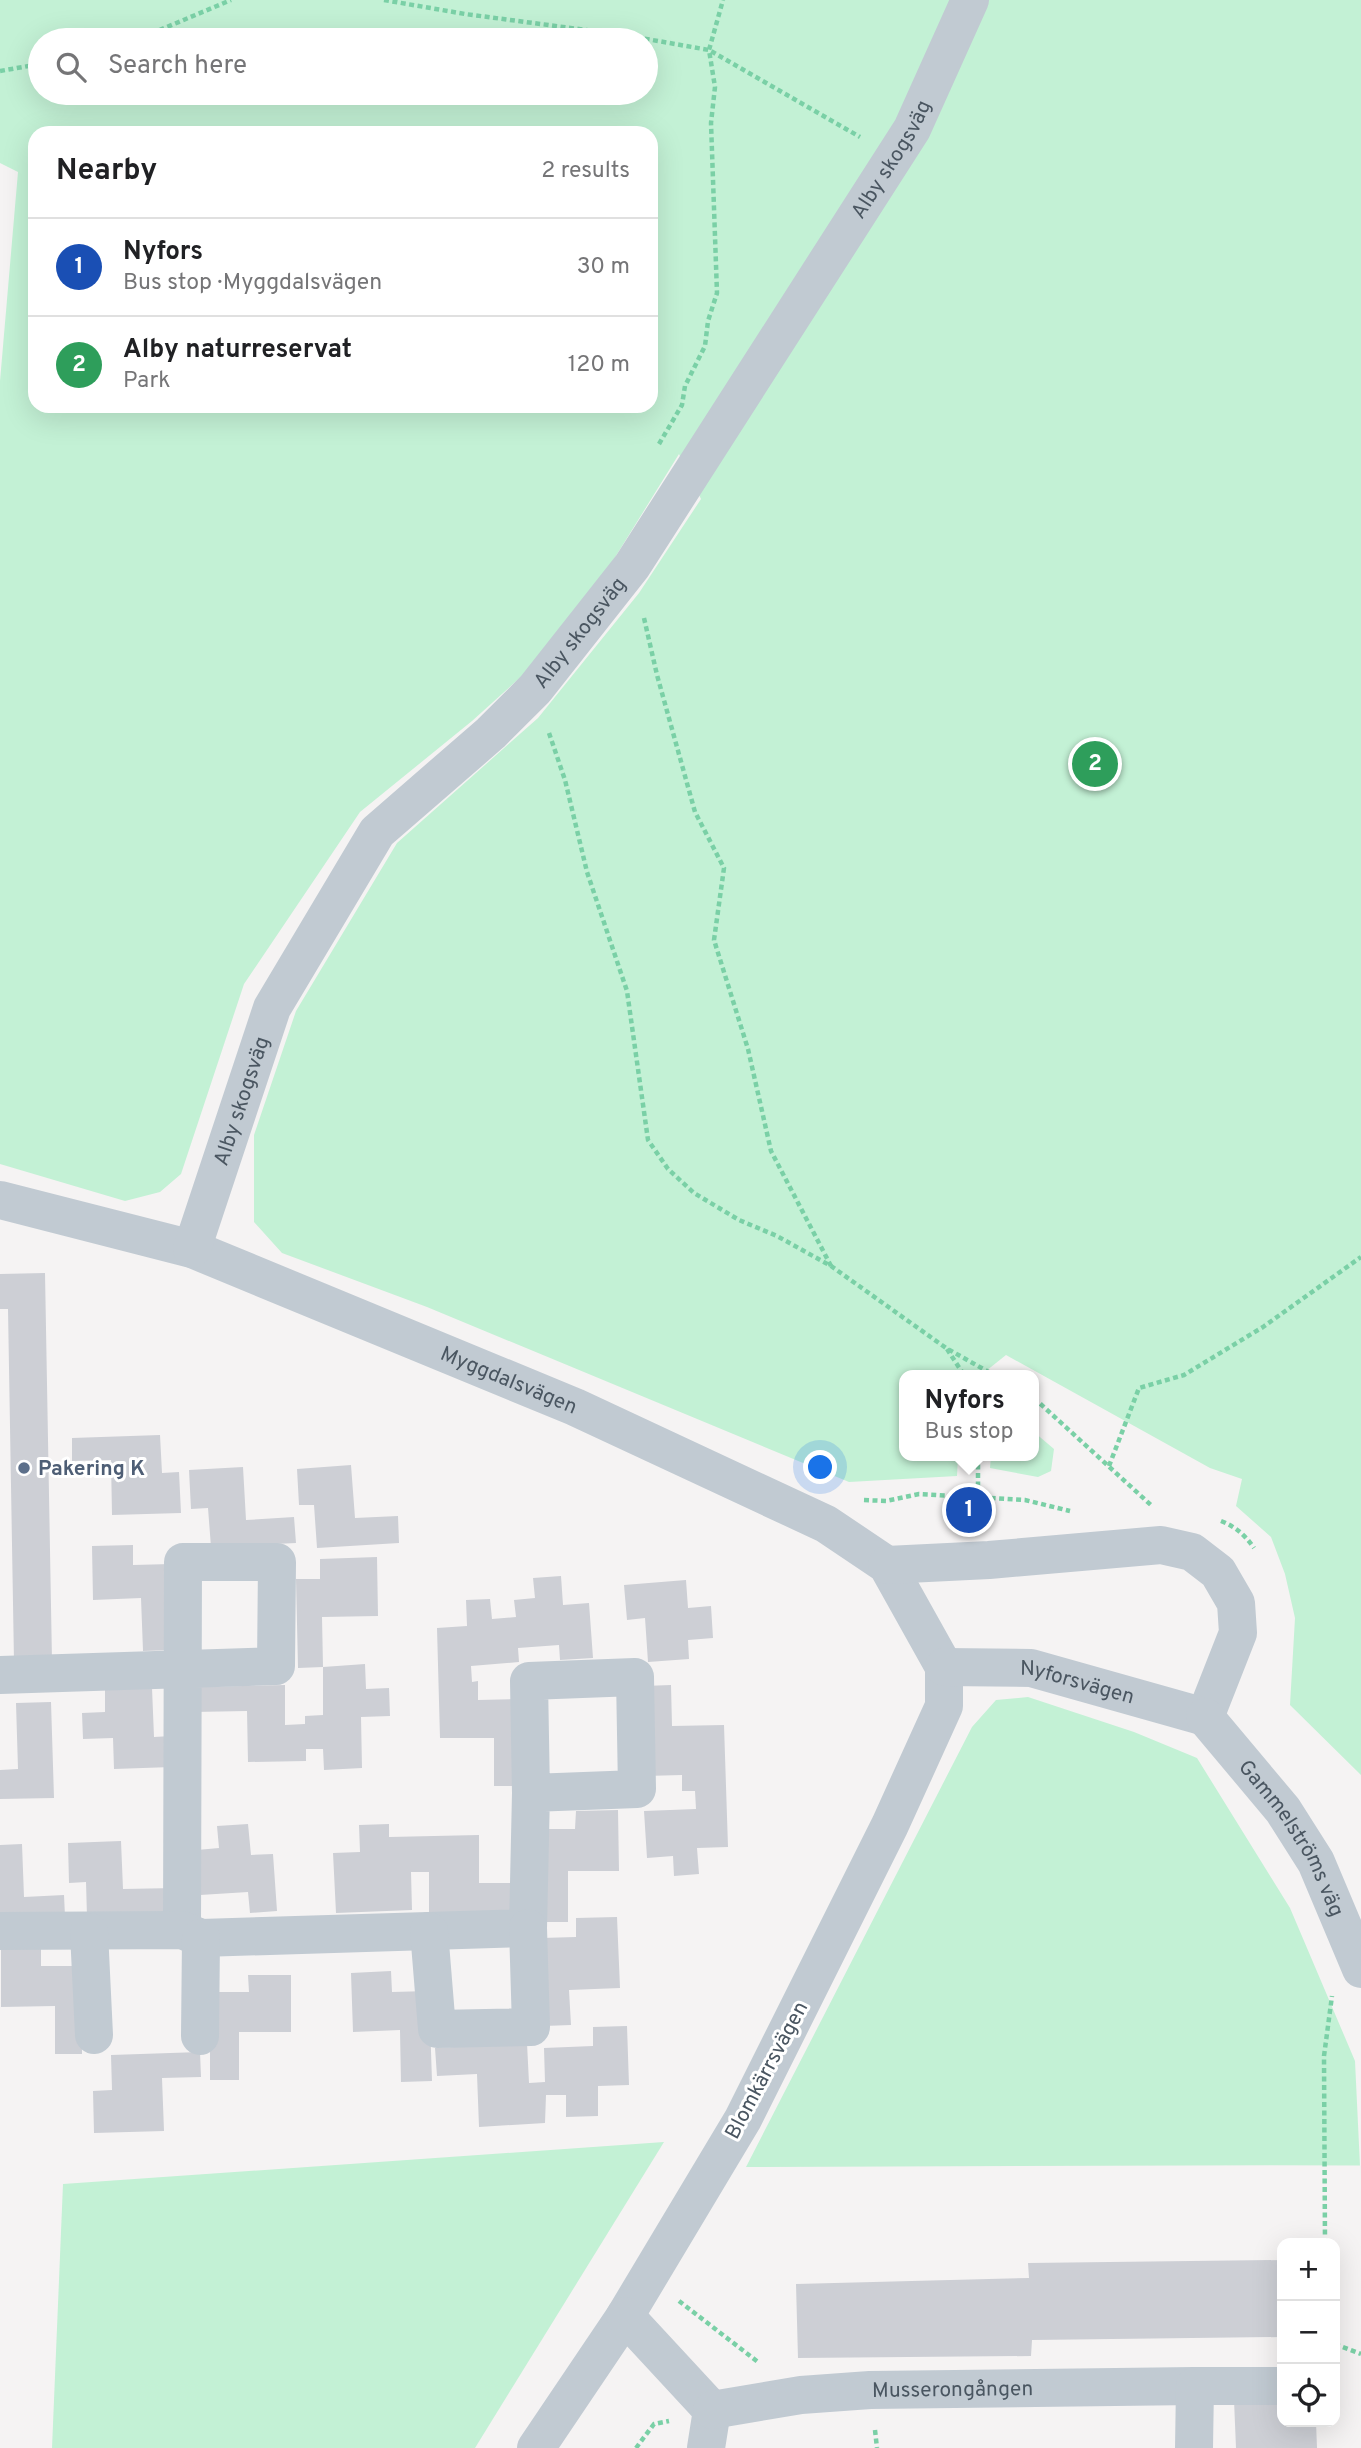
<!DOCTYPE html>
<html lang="en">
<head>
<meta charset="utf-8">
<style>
  :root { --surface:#fff; --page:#f2f2f2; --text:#202124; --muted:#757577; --line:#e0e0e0; --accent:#1a73e8 }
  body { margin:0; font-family:Overpass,sans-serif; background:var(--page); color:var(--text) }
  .controls { position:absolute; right:21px; bottom:21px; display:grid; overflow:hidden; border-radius:14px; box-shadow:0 7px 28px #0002 }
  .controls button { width:63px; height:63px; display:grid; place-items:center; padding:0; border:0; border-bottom:2px solid var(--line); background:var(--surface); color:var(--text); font:35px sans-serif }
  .you { position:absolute; left:821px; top:1468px; width:24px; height:24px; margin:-18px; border:5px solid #fff; border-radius:50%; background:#1a73e8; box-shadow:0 0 0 10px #1a73e833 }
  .badge { display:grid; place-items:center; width:46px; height:46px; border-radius:50%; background:var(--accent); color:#fff; font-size:23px; font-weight:700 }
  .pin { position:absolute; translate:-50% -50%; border:4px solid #fff; box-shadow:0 2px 7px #0006 }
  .popup { position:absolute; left:899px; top:1370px; width:140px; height:91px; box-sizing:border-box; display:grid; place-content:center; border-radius:14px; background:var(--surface); filter:drop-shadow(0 2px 5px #0005); font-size:23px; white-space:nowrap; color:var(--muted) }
  .popup b { font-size:26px; color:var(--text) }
  .popup::after { content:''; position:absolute; left:50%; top:100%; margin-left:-14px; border:14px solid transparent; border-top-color:var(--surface) }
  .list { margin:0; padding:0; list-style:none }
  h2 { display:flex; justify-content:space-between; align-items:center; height:91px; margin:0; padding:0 28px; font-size:30px }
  h2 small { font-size:23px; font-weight:400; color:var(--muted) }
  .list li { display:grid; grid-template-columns:46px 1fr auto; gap:21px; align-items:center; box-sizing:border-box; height:98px; padding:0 28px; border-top:2px solid var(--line) }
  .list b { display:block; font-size:26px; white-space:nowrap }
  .list p { margin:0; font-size:23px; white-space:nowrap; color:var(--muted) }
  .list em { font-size:23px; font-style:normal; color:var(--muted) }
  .icon { flex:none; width:38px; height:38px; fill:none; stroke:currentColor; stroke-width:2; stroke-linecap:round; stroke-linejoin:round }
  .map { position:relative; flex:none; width:1361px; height:2448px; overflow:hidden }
  .search { position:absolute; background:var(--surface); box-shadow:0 7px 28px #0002; left:28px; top:28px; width:630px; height:77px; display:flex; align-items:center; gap:18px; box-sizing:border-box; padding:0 24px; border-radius:38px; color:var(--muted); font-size:26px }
  .panel { position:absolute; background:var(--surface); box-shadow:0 7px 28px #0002; left:28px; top:126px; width:630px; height:287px; border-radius:21px }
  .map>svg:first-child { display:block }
</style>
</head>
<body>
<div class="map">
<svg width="1361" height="2448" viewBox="0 0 1361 2448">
  <rect width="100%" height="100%" fill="#f5f3f3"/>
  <g fill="#c3f1d5" fill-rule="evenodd">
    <path d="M0,0H1361V1775L1290,1705L1295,1618L1285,1574L1271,1537L1236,1506L1242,1479L1210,1468L1006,1355L981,1375H904V1456H958L957,1476L849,1482L427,1307L282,1253L254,1222V1135L296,1011L397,843L538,718L639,593L701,499L679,454L601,580L545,655L472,721L360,812L244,984L181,1174L160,1192L125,1201L0,1164V381L18,172L0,163ZM40,40H646V93H40ZM35,133H651V406H35Z"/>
    <polygon points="1034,1432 1054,1449 1051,1471 1038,1477 990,1468 991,1456 1034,1456"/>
    <polygon points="1028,1697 1134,1732 1197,1758 1290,1908 1355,2061 1361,2187 1360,2165 746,2167 972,1727 996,1700"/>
    <polygon points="664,2142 475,2448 52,2448 63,2184"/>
  </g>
  <g fill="#cdcfd5">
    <polygon points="45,1273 52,1661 14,1662 8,1309 0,1309 0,1274"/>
    <polygon points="160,1435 162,1473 179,1472 181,1513 112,1515 111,1460 72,1461 72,1438"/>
    <polygon points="351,1465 355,1518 398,1516 399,1543 317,1548 314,1505 299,1505 297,1469"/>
    <polygon points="243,1467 246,1520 294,1517 296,1543 211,1547 208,1508 191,1509 189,1470"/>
    <polygon points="133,1545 133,1565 171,1564 173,1650 143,1651 141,1598 93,1600 92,1546"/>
    <polygon points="377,1557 378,1616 322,1617 323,1667 298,1668 296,1579 320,1579 320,1559"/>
    <polygon points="561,1576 563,1605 589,1603 593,1658 560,1660 559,1645 518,1648 519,1662 471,1666 472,1682 478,1681 478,1700 518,1699 518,1786 494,1786 494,1738 440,1738 437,1628 467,1626 466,1600 490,1599 492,1619 516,1617 514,1600 535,1598 533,1578"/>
    <polygon points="686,1580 688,1608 711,1606 713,1638 688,1640 689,1659 648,1662 645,1618 627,1620 624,1585"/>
    <polygon points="365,1664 366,1689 389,1688 390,1716 361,1717 362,1768 324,1770 323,1749 306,1749 306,1761 248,1762 247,1711 193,1712 193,1687 285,1685 285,1725 305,1724 305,1716 323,1715 323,1667"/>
    <polygon points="671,1685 672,1726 724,1725 728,1847 697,1848 699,1874 674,1876 673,1856 647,1858 644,1811 696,1809 695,1791 682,1791 682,1775 645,1776 644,1686"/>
    <polygon points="152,1688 154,1737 171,1736 172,1767 114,1769 113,1738 83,1739 82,1713 105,1712 105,1690"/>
    <polygon points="51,1702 54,1798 0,1799 0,1770 18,1769 16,1703"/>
    <polygon points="618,1810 619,1871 568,1871 568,1922 540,1922 539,1829 575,1829 576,1811"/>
    <polygon points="248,1824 251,1855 273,1854 277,1911 250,1913 248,1892 200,1895 197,1850 219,1848 217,1826"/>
    <polygon points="389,1824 389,1837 479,1835 479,1883 519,1883 519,1913 429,1913 429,1872 411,1872 412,1910 336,1913 333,1853 360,1852 359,1825"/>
    <polygon points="121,1841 123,1889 175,1888 176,1914 87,1917 86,1882 69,1883 68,1843"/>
    <polygon points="22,1844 24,1897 64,1895 65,1916 0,1919 0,1845"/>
    <polygon points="617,1917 620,1988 569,1990 571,2025 544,2026 541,1938 576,1937 576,1918"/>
    <polygon points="41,1946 41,1966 81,1966 82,2054 55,2054 55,2006 1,2007 1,1947"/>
    <polygon points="391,1971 392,1992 429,1991 432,2081 401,2082 400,2030 353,2032 351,1973"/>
    <polygon points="248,1975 291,1975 291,2032 239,2032 239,2080 210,2080 210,1992 249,1992"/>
    <polygon points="627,2026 629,2085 598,2086 598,2116 566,2117 566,2095 546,2095 545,2123 479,2127 477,2074 437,2076 435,2048 527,2043 529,2083 545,2082 544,2048 593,2046 593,2027"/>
    <polygon points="200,2052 201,2077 162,2078 164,2131 94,2133 93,2091 112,2090 111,2055"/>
    <polygon points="1282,2260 1282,2337 1032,2340 1031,2356 798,2358 796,2284 1029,2278 1028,2263"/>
    <polygon points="1234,2400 1282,2400 1282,2422 1316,2422 1317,2448 1236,2448"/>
  </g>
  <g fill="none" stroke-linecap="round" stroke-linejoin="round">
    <g stroke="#7ad0a6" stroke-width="4.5" stroke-dasharray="5 3.5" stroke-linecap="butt">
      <polyline points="384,0 465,14 624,35 709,50 860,137"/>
      <polyline points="136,40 231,0"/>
      <polyline points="0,71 40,64"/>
      <polyline points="659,444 682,405 685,386 705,346 708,321 717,293 711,123 715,87 709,50 723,0"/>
      <polyline points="644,618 657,675 695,812 724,868 714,940 748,1049 771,1151 831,1266"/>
      <polyline points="549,733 565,780 587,872 627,991 648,1140 668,1169 694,1193 739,1220 777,1236 831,1266 946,1348 994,1375"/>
      <polyline points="947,1349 964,1375"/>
      <polyline points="1034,1398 1152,1506"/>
      <polyline points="978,1456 978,1497"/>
      <polyline points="1109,1466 1139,1388 1184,1375 1263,1327 1361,1257"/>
      <polyline points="864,1500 886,1501 919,1494 1025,1500 1070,1511"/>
      <path d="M1221,1521C1236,1527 1245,1535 1254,1548"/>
      <polyline points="1325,2243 1324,2056 1332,1996"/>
      <polyline points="679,2301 758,2362"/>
      <polyline points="1335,2344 1361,2354"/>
      <polyline points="875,2430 877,2448"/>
      <polyline points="636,2448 654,2424 669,2421"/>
    </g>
    <g stroke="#c1cad2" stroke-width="38">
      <path id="s1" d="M0,1200L192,1249L575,1407L826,1524L887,1565L944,1667V1706L890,1825L743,2119L625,2316L536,2448"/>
      <path id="s2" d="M192,1249L272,1008L377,832L491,733L535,689L632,566L912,129L970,0"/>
      <polyline points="887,1565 989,1560 1161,1545 1192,1552 1218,1572 1236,1603 1238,1633 1205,1717"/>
      <path id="s3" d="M944,1667L1031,1668L1205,1717"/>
      <polyline points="0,1675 276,1666 277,1562 183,1562 182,1930"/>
      <path id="s4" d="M1205,1717L1283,1810L1316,1862L1361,1969"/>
      <polyline points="0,1931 182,1930 201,1938 528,1928 531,1793 529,1681 635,1677 637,1789 531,1793"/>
      <polyline points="429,1931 437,2029 531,2027 528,1928"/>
      <polyline points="89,1932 94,2035"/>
      <polyline points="200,2036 201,1938"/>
      <polyline points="625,2316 712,2410 706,2448"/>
      <path id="s5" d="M712,2410L801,2395L870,2390L1195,2386"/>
      <polyline points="1194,2448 1195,2386 1282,2386"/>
    </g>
  </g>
  <circle fill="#5c6f8a" stroke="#fff" stroke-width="2.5" cx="24" cy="1468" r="7"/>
  <g text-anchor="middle" stroke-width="6" stroke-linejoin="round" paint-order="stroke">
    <g font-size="21" fill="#4a5661" stroke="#fff">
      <text dy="7" stroke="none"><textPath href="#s2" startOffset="1311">Alby skogsväg</textPath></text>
      <text dy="7" stroke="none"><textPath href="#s2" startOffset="744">Alby skogsväg</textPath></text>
      <text dy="7" stroke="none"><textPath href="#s2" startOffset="156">Alby skogsväg</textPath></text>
      <text dy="7" stroke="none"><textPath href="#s1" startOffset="541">Myggdalsvägen</textPath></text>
      <text dy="7" stroke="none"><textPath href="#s3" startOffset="135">Nyforsvägen</textPath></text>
      <text dy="7" stroke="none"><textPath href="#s4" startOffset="150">Gammelströms väg</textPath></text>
      <text transform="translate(766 2070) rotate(-62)" y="7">Blomkärrsvägen</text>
      <text dy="7" stroke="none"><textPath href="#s5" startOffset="242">Musserongången</textPath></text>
    </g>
    <g font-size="21" font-weight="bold" fill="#4e5e75" stroke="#fff" text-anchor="start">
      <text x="38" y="1475">Pakering K</text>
    </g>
  </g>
</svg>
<div class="controls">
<button>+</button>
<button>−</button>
<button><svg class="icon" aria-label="locate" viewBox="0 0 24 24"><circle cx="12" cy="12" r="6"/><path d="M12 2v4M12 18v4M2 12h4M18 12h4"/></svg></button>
</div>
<div class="you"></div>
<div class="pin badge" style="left:969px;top:1510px;background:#1a4fb4">1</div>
<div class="popup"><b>Nyfors</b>Bus stop</div>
<div class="pin badge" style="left:1095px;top:764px;background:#2e9e5b">2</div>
<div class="search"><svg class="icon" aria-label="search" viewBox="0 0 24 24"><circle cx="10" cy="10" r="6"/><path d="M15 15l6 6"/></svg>Search here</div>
<section class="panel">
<h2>Nearby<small>2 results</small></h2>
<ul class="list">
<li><span class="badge" style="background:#1a4fb4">1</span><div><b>Nyfors</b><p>Bus stop · Myggdalsvägen</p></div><em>30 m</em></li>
<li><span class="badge" style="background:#2e9e5b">2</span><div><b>Alby naturreservat</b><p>Park</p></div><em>120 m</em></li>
</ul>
</section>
</div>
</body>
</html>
